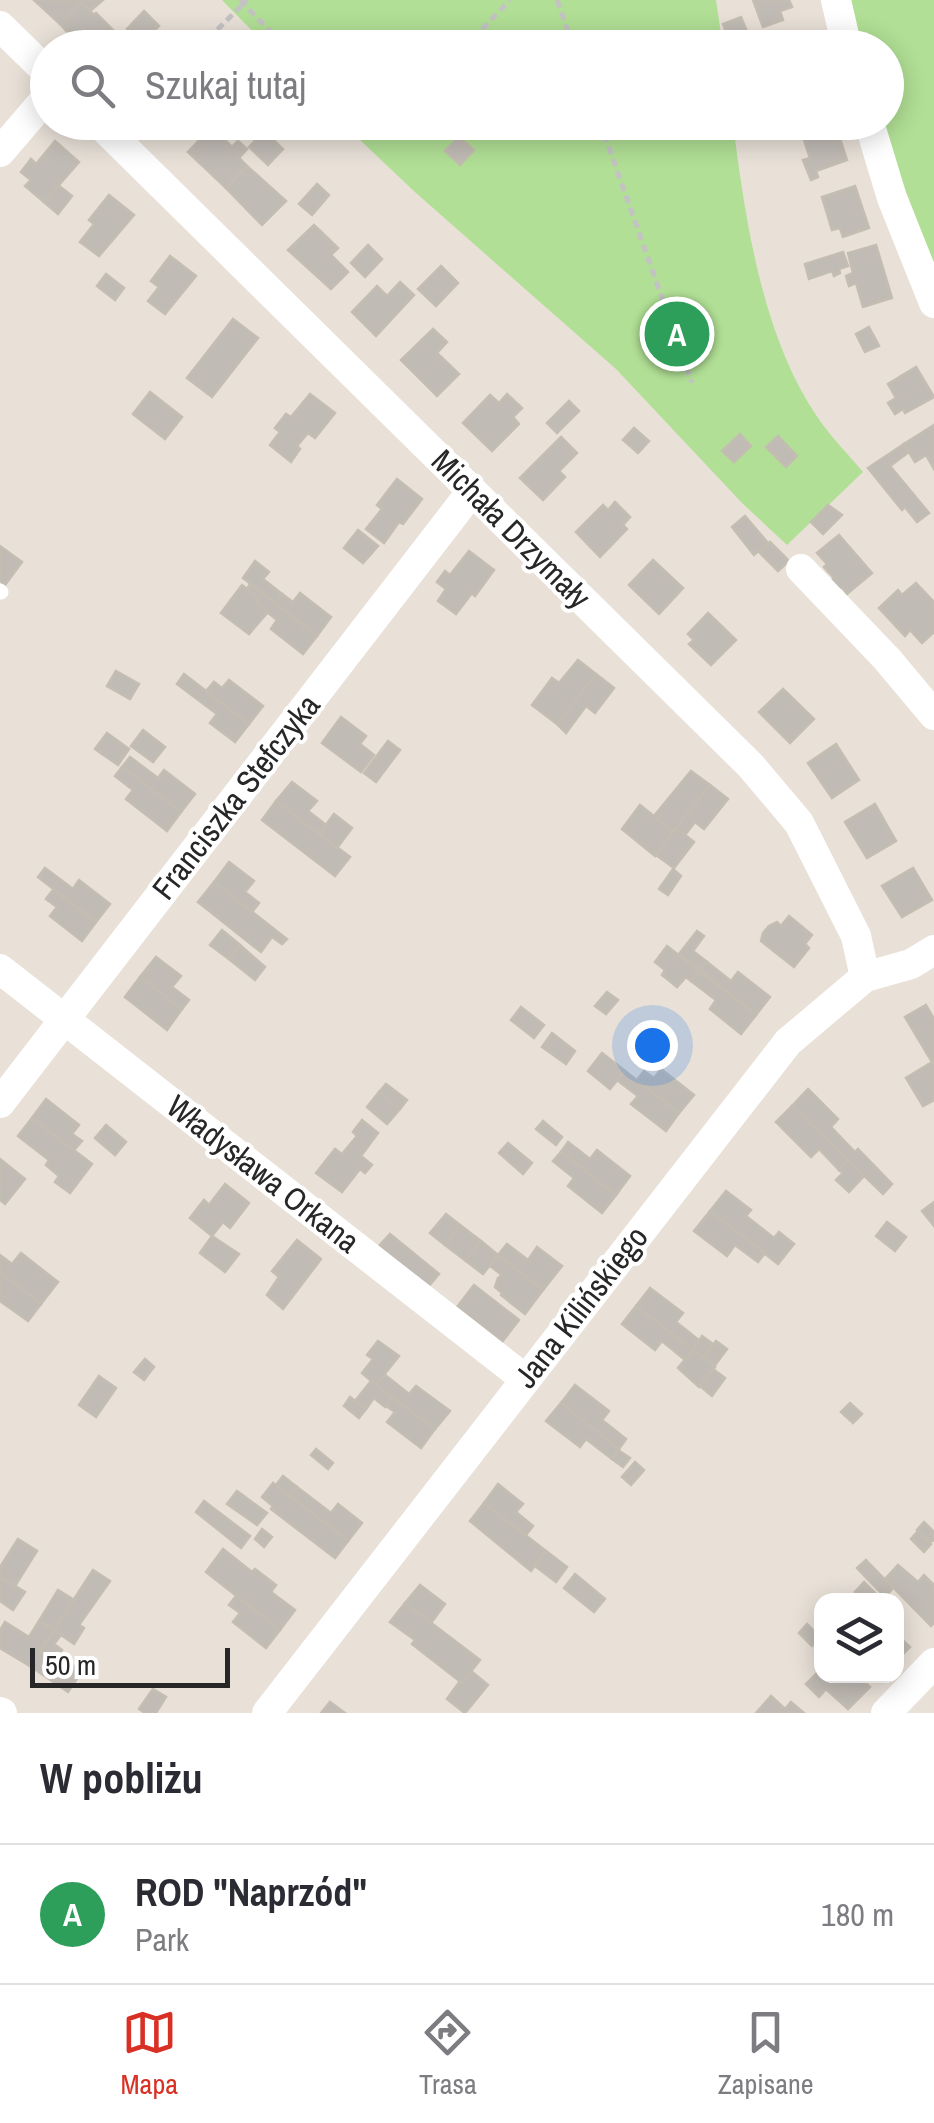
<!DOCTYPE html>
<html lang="pl">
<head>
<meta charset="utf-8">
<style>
  :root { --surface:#fff; --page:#f7f7f7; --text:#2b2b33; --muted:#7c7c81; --line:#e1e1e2; --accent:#d93025 }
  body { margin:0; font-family:"Archivo Narrow",sans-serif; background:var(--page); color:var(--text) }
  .controls { position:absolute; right:30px; bottom:30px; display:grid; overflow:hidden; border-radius:20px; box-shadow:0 5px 25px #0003 }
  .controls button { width:90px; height:90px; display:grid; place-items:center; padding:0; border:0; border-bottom:2px solid var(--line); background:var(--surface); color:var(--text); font:50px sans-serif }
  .scale { position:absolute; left:30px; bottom:25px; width:200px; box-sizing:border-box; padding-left:10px; border:5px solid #272727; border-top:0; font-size:28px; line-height:35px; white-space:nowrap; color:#272727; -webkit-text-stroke:8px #fff; paint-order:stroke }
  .you { position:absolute; left:652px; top:1045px; width:35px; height:35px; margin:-25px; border:8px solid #fff; border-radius:50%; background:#1a73e8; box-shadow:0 0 0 15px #1a73e833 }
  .badge { display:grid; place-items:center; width:65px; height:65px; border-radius:50%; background:var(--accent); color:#fff; font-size:32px; font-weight:700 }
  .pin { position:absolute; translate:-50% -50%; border:5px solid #fff; box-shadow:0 2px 10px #0006 }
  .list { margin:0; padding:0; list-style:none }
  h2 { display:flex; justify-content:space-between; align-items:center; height:130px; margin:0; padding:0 40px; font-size:42px }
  h2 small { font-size:32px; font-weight:400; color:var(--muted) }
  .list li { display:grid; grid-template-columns:65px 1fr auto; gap:30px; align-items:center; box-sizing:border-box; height:140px; padding:0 40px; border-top:2px solid var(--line) }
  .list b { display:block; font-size:38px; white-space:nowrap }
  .list p { margin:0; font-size:32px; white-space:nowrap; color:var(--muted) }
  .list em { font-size:32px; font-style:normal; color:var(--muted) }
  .icon { flex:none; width:55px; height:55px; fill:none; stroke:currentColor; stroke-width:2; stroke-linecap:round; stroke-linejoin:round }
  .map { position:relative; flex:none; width:934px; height:1713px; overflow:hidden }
  .search { position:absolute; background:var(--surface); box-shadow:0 5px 25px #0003; left:30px; right:30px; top:30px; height:110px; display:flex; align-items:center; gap:25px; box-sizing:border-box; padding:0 35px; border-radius:55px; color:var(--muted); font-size:38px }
  .sheet { height:270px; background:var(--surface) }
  nav { display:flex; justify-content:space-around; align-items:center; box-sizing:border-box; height:140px; border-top:2px solid var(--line); background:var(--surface); font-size:28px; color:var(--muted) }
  nav a { display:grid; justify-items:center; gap:5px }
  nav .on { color:var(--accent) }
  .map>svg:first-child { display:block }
</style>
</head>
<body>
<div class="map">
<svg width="934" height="1713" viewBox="0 0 934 1713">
  <rect width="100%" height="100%" fill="#e9e1d8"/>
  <g fill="#b1df95">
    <polygon points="222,0 716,0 723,47 268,47"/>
    <polygon points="845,0 934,0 934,265 880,123 886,122 886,48 857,47"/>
    <path d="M342,123H733C745,218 762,337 818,418C831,437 848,454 863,472L787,545L742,503L616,369L416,193Z"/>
  </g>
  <g fill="#c1bbb5" stroke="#c4bdb2" stroke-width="2.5">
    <polygon points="34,0 79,0 81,2 60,24"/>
    <polygon points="83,0 103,0 90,11 81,2"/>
    <polygon points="753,0 789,0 792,7 780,11 783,20 763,27"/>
    <polygon points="81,2 94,15 96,13 120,37 110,48 82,48 60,24"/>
    <polygon points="144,11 159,26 143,43 127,29"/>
    <polygon points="741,17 752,44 744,48 732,48 723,24"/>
    <polygon points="212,127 232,147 238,141 247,149 239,158 247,166 226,188 188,152"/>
    <polygon points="836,127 847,160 816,171 818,177 811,180 803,160 810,158 804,140"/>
    <polygon points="264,131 283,149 268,165 249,147"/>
    <polygon points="459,137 474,150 460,165 445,151"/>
    <polygon points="55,141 79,162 44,202 25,186 31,180 21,172 31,159 36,164"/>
    <polygon points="247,166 286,201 262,225 226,188"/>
    <polygon points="317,184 329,195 312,215 299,204"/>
    <polygon points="58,185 72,196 58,214 44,202"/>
    <polygon points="855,186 869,228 843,237 840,228 832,230 822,197"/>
    <polygon points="109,195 134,215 99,256 80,242 94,224 89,220"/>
    <polygon points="314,225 338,248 331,255 348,272 331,289 288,250"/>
    <polygon points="368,245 382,259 365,277 351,263"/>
    <polygon points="876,245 892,298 863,307 856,283 849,286 846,276 853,273 848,253"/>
    <polygon points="843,252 848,266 839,269 840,273 834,276 832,271 809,279 805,264"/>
    <polygon points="170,256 196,276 165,314 148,301 159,287 151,281"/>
    <polygon points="441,266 458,283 436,306 418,289"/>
    <polygon points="106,274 124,288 115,300 97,286"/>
    <polygon points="400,282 414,295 376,336 352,312 377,286 387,296"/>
    <polygon points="233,319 258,338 212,397 187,378"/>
    <polygon points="869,327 879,346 865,352 856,334"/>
    <polygon points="433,329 447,342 437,353 459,374 437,396 401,360"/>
    <polygon points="916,367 934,397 905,413 903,409 895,414 888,403 896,398 888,384"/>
    <polygon points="150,392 182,417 165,439 133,414"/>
    <polygon points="310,394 335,413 315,438 308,433 297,446 300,449 291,462 270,445 280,432 275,428 286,414 291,417"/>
    <polygon points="507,394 522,408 513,417 519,424 492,451 463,423 490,395 499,403"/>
    <polygon points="569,401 579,411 557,433 547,423"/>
    <polygon points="934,425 934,469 926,455 915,462 904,444"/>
    <polygon points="634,428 649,441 638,453 623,440"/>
    <polygon points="740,434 751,446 734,462 722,451"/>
    <polygon points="778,436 797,456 786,467 766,447"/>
    <polygon points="561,437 577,453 559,471 565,477 543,500 520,478"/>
    <polygon points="904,444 909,452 890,466 929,513 917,522 905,507 902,510 868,468"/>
    <polygon points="397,479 422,499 403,524 399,522 384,543 366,529 382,509 377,505"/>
    <polygon points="615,502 630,517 623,525 627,529 600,557 576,532 603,505 608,510"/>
    <polygon points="828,505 842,515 823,534 811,522"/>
    <polygon points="745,516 768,543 754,555 732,527"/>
    <polygon points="358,530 378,546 363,563 344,548"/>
    <polygon points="839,535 872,573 847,594 842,587 835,593 827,585 834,578 824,567 827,564 817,553"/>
    <polygon points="770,542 789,561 778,571 759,552"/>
    <polygon points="0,546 22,562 5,585 0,581"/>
    <polygon points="469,551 494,570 475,596 472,593 456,614 438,601 446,589 437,582 445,571 450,575"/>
    <polygon points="653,560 683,588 659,614 629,585"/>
    <polygon points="255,561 269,572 263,579 282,594 275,603 243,578"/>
    <polygon points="916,583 934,602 934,632 922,643 910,630 905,636 879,608 898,590 902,595"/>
    <polygon points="250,584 317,636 303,654 271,629 277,620 256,603 259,598 247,589"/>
    <polygon points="242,585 259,598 256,603 268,612 249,634 221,613"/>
    <polygon points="300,593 331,617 317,636 275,603 282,594 293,602"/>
    <polygon points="708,613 736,640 711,665 689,644 694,640 688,634"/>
    <polygon points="578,660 596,674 557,724 532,705 552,678 559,683"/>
    <polygon points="116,671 139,684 130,699 107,686"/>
    <polygon points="184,674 249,724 235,742 210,723 217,714 177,684"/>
    <polygon points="596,674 614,688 595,713 586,706 566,733 557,724"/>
    <polygon points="229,680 263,706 249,724 206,691 214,682 222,688"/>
    <polygon points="783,689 814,719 790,743 759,712"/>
    <polygon points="341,717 366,736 360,744 374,755 361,772 322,743"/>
    <polygon points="143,730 165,747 153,762 131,746"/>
    <polygon points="107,733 129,749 118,765 95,749"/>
    <polygon points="388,741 400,750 376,782 364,773"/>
    <polygon points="836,744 859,780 832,798 808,763"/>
    <polygon points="130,757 158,778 164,770 195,794 181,812 122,767"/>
    <polygon points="122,767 181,812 167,831 126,799 133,790 115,776"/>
    <polygon points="691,771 710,785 674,832 654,816"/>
    <polygon points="292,782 317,801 308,811 326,825 319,834 276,801"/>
    <polygon points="710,785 728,799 704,829 695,822 685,835 676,828"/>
    <polygon points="276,801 350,857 335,876 262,820"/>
    <polygon points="875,804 896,841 867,858 845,822"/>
    <polygon points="640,805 674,832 655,856 622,829"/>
    <polygon points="334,814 352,828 337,848 319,834"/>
    <polygon points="676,828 694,842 674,868 656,855"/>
    <polygon points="229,862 254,881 245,892 259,903 252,912 214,882"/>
    <polygon points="45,868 73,889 79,880 110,904 96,922 38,877"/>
    <polygon points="913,868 932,900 902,917 882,886"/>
    <polygon points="673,869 681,876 668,895 659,889"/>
    <polygon points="214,882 287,939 282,944 272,937 261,952 198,902"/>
    <polygon points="53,890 96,922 82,941 50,916 57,907 46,899"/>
    <polygon points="789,916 812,935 805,944 809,948 794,967 761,941 763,933 769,926 777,922 781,926"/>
    <polygon points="222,930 240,945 229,959 210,945"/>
    <polygon points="697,931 704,936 693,951 707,962 700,970 679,954"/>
    <polygon points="240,945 265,967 255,980 229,959"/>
    <polygon points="667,946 699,971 691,981 686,977 677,987 662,975 665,970 655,962"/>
    <polygon points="156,957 181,976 172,987 189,1000 182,1009 140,977"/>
    <polygon points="707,962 731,981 738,972 770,997 756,1015 700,970"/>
    <polygon points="699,971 756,1015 741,1034 710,1009 716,1000 691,981"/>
    <polygon points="140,977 182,1009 167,1030 125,997"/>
    <polygon points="607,992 618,1000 606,1014 595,1006"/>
    <polygon points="926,1005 934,1019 934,1100 923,1106 906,1078 932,1062 905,1017"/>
    <polygon points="521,1007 544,1025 534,1038 511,1020"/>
    <polygon points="649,1029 665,1042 656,1054 639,1041"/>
    <polygon points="552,1033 575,1051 566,1064 542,1047"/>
    <polygon points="602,1053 625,1071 610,1089 588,1071"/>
    <polygon points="661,1069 694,1095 679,1113 637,1080 644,1071 654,1078"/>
    <polygon points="625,1071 679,1113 666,1131 631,1104 638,1096 617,1080"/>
    <polygon points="386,1084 407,1100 400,1109 379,1092"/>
    <polygon points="808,1089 838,1119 831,1127 855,1152 858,1149 892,1184 883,1194 792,1106"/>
    <polygon points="379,1092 400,1109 387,1124 367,1107"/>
    <polygon points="46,1099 79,1125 72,1134 82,1141 74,1150 32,1118"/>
    <polygon points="792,1106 848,1160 839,1170 819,1149 811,1157 776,1122"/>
    <polygon points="32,1118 92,1164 70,1193 55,1182 59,1176 46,1165 49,1160 18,1136"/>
    <polygon points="362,1120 378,1133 361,1156 372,1165 365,1173 360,1169 342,1192 316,1173 335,1149 342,1154 357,1136 353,1132"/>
    <polygon points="543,1121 562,1137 556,1145 536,1129"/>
    <polygon points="106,1125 126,1142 115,1155 95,1138"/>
    <polygon points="568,1142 590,1159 597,1150 630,1176 616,1195 561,1152"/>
    <polygon points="508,1143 532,1163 523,1174 499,1153"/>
    <polygon points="561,1152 616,1195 602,1213 568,1186 574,1178 553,1161"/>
    <polygon points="0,1159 25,1179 5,1204 0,1200"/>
    <polygon points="848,1160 864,1176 849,1192 836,1180 843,1173 839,1170"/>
    <polygon points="225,1184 249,1203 230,1228 223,1222 212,1236 190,1218 204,1200 209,1205"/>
    <polygon points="726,1191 751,1210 746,1216 774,1238 779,1232 794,1244 778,1264 710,1211"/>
    <polygon points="934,1202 934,1226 922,1211"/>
    <polygon points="710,1211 765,1253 758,1262 735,1245 727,1256 694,1231"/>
    <polygon points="446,1214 460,1225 445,1245 430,1233"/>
    <polygon points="887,1222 906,1237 895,1251 876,1236"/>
    <polygon points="460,1225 481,1241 466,1261 445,1245"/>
    <polygon points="390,1234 439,1274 428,1287 379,1246"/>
    <polygon points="212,1236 239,1254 225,1272 200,1253"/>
    <polygon points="297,1240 321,1259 283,1309 267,1295 279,1277 272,1271"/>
    <polygon points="481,1241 498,1255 483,1274 466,1261"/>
    <polygon points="507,1244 528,1260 537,1247 562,1266 543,1290 498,1255"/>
    <polygon points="21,1253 58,1282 41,1304 0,1272 0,1255 12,1264"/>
    <polygon points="498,1255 543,1290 525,1314 501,1295 502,1293 495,1287 498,1278 502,1275 490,1266"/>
    <polygon points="0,1272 41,1304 28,1321 0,1301"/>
    <polygon points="474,1285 519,1320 502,1342 457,1307"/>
    <polygon points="650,1288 683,1313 676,1322 700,1341 693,1350 636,1306"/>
    <polygon points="636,1306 693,1350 685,1360 662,1341 655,1350 622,1324"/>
    <polygon points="702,1336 713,1344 703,1357 693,1350"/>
    <polygon points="378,1341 399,1356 376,1385 362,1373 373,1359 367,1355"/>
    <polygon points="716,1341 727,1349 715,1365 704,1357"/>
    <polygon points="693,1350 715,1367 699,1387 678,1368"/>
    <polygon points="145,1359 154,1367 144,1380 134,1372"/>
    <polygon points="713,1369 725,1378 712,1396 700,1386"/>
    <polygon points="385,1375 409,1394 416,1386 450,1411 435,1429 376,1385"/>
    <polygon points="99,1376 116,1388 96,1417 79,1405"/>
    <polygon points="371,1381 392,1397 385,1407 374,1398 366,1409 355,1401"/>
    <polygon points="575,1385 609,1411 602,1420 626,1439 619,1449 561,1403"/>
    <polygon points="350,1397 366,1409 359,1418 344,1406"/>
    <polygon points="392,1397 435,1429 421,1448 387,1422 395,1412 386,1406"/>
    <polygon points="561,1403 619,1449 612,1459 586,1439 580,1447 546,1421"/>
    <polygon points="850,1403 862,1414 853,1423 841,1412"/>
    <polygon points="316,1449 333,1463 328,1469 311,1455"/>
    <polygon points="618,1450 630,1458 623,1467 612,1459"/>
    <polygon points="635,1462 644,1470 631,1485 622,1477"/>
    <polygon points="283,1476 297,1487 290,1496 276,1485"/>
    <polygon points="273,1483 348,1541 335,1558 271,1509 273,1506 262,1497"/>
    <polygon points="498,1484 523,1504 516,1512 533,1526 526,1535 484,1503"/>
    <polygon points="297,1487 331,1513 338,1504 362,1523 348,1541 290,1496"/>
    <polygon points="237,1491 267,1513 257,1525 227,1504"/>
    <polygon points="204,1501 250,1536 241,1548 196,1512"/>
    <polygon points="484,1503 546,1551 531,1571 470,1521"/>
    <polygon points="924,1522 934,1532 934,1540 930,1542 917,1530"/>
    <polygon points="262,1529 272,1537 264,1547 255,1539"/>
    <polygon points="918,1531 931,1544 924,1552 911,1539"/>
    <polygon points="18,1539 37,1551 15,1586 0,1577 0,1567"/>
    <polygon points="223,1549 252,1572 255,1569 276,1585 271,1592 295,1610 280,1630 206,1572"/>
    <polygon points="546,1551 567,1567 556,1582 535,1566"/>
    <polygon points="866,1560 893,1588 885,1597 857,1568"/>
    <polygon points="898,1565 918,1582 924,1575 934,1585 934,1623 931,1626 885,1579"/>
    <polygon points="93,1570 110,1581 79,1625 84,1628 74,1644 54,1630"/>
    <polygon points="575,1574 605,1599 594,1612 564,1588"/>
    <polygon points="0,1577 25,1592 13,1610 0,1601"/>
    <polygon points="864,1582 881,1599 880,1600 864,1600 855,1592"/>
    <polygon points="420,1585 445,1604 431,1623 405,1603"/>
    <polygon points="58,1590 74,1600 54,1630 39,1621"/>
    <polygon points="236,1596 280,1630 266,1648 233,1622 240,1613 229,1605"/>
    <polygon points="405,1603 480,1660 462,1683 412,1644 415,1640 390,1622"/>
    <polygon points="39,1621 54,1630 30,1666 0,1648 0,1630 5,1622 29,1637"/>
    <polygon points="807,1624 820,1637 812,1646 799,1633"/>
    <polygon points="54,1631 61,1635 54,1644 62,1650 58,1656 82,1671 68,1692 30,1666"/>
    <polygon points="896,1634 910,1647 896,1661"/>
    <polygon points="822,1668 822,1676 858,1676 870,1687 848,1709 826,1689 819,1697 806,1684"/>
    <polygon points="471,1671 488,1685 465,1713 447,1699 460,1681 462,1683"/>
    <polygon points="153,1689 166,1697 156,1713 145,1713 139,1709"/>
    <polygon points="771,1696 785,1709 791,1702 804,1713 756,1713"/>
    <polygon points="330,1702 345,1713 321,1713"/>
  </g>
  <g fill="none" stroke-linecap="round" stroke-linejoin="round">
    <g stroke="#c3c3c3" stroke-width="5" stroke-dasharray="8 5" stroke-linecap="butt">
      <polyline points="240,0 286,48"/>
      <polyline points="557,0 574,48"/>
      <polyline points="199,48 247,0"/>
      <polyline points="464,48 510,0"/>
      <polyline points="360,122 376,138 391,122"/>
      <polyline points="600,122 692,383"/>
    </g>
    <polyline stroke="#fff" stroke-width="15" points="0,591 1,592"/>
    <g stroke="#fff" stroke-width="30">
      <polyline points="836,0 847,48"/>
      <polyline points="0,26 48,73"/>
      <polyline points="98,122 751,766 799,823 856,936 865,977"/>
      <polyline points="869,122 892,198 934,303"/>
      <polyline points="0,152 48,96"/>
      <polyline points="801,569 887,659 934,715"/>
      <polyline points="0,969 525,1379"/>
      <polyline points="0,1103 472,491"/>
      <polyline points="0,1712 2,1713"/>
      <polyline points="267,1713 788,1042 865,977 911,964 934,950"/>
      <polyline points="886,1713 934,1663"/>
    </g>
  </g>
  <g text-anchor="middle" stroke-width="8" stroke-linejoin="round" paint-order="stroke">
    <g font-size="32" fill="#272727" stroke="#fff">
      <text transform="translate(511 529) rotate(45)" y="11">Michała Drzymały</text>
      <text transform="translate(236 797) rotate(-52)" y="11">Franciszka Stefczyka</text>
      <text transform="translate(263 1174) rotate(38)" y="11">Władysława Orkana</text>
      <text transform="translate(581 1307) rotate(-52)" y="11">Jana Kilińskiego</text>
    </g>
  </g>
</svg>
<div class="controls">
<button><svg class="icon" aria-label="layers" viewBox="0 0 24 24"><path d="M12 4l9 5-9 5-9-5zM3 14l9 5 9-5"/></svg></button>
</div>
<div class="scale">50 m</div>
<div class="you"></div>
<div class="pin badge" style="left:677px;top:334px;background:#2e9e5b">A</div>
<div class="search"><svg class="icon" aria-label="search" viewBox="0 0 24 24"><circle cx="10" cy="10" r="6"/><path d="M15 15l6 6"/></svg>Szukaj tutaj</div>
</div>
<section class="sheet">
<h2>W pobliżu<small></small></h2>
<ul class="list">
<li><span class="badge" style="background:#2e9e5b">A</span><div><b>ROD &quot;Naprzód&quot;</b><p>Park</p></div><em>180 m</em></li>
</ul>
</section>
<nav>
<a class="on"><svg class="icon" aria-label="map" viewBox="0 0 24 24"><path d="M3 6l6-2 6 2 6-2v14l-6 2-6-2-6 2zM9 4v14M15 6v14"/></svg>Mapa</a>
<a><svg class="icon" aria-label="directions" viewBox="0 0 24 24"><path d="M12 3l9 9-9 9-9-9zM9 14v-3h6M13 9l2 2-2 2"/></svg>Trasa</a>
<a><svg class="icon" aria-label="saved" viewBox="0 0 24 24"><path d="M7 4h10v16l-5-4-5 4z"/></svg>Zapisane</a>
</nav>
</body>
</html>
